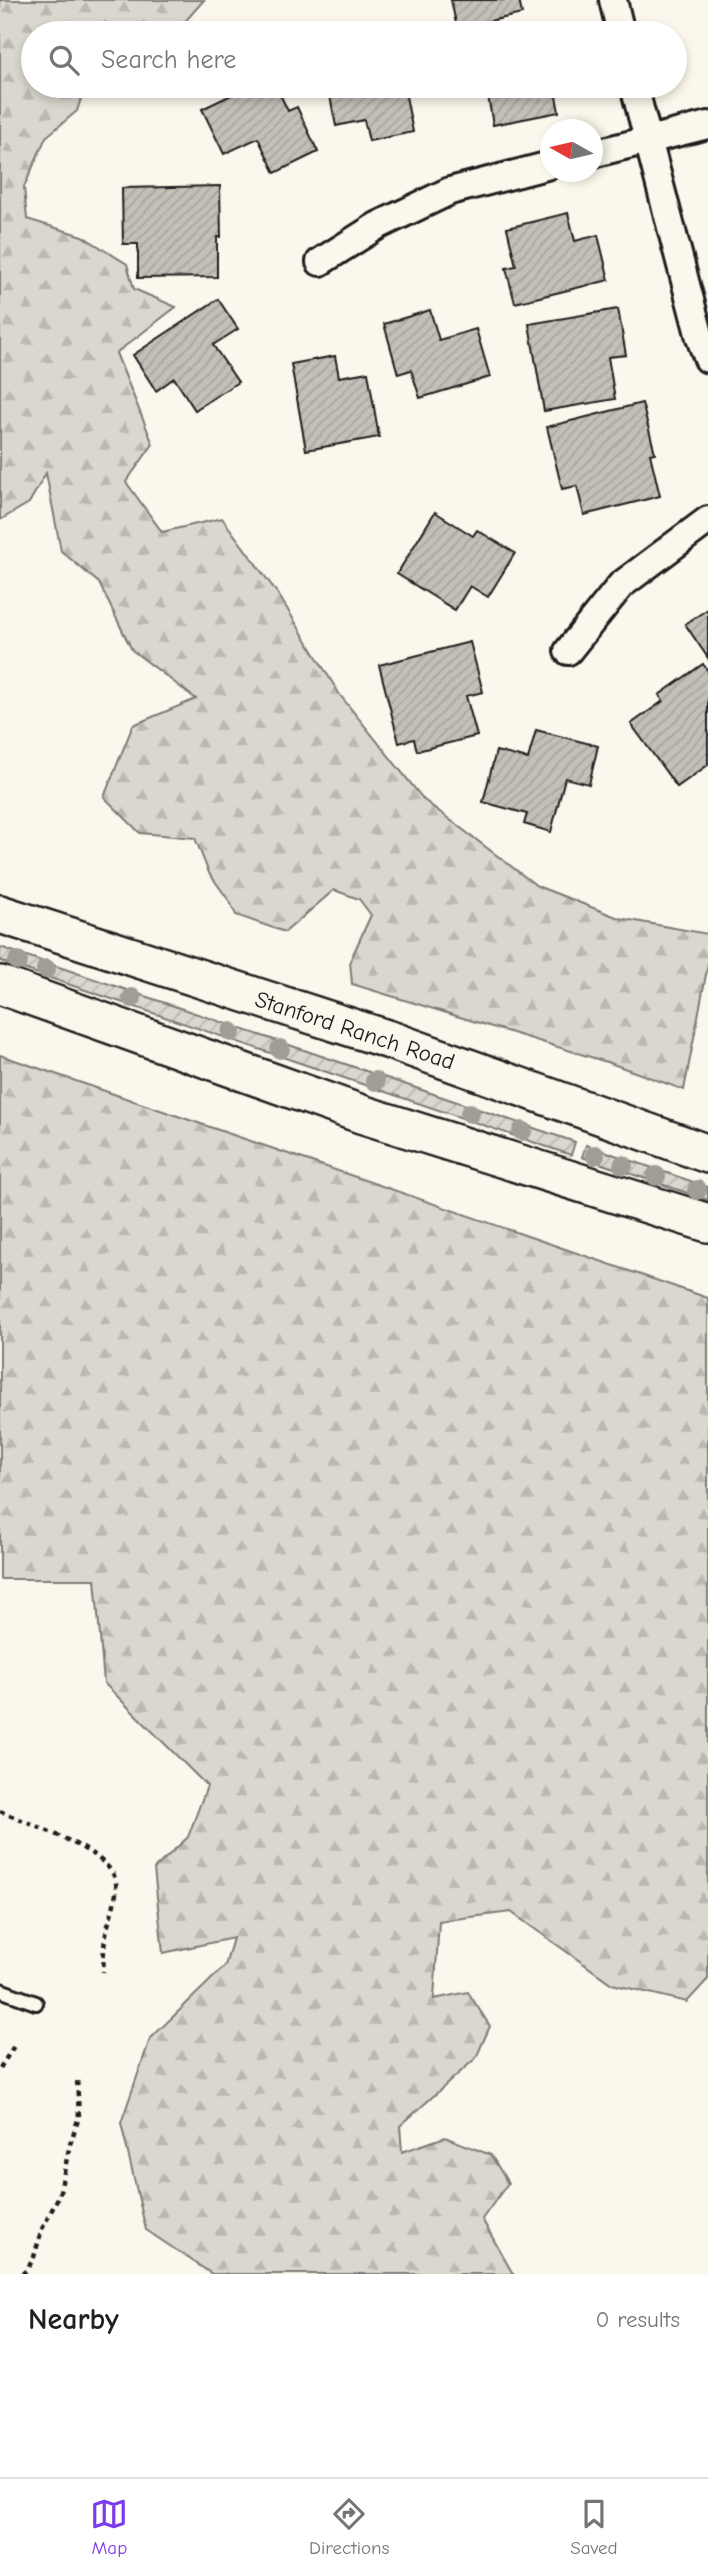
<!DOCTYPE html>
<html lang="en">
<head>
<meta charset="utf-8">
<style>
  :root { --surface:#fff; --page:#f2f2f2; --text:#202124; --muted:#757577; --line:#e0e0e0; --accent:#7c3aed }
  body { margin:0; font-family:"Comic Neue",sans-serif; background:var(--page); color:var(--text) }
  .compass { position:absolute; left:540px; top:119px; width:63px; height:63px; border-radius:50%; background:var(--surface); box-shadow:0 4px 10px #0003; rotate:278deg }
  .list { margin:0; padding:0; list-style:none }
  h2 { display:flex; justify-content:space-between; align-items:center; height:91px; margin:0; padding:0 28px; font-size:30px }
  h2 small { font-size:23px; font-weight:400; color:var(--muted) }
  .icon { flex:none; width:38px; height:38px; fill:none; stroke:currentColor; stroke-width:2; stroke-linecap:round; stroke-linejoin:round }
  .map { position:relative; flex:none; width:708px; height:2274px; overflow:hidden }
  .search { position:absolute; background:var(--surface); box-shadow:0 4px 10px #0003; left:21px; right:21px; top:21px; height:77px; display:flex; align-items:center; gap:18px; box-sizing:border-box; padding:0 24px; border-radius:38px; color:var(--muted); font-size:26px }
  .sheet { height:203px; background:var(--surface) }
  nav { display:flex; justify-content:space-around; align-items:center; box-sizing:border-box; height:98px; border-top:2px solid var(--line); background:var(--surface); font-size:19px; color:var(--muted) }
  nav a { display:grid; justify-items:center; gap:4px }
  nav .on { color:var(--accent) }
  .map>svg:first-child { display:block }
</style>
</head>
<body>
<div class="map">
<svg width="708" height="2274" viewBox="0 0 708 2274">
  <defs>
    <pattern id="forest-firs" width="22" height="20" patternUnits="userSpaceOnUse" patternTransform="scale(1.75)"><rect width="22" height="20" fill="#dad7ce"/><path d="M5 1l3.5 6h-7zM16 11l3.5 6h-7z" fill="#bab8b0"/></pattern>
    <pattern id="garden-furrows" width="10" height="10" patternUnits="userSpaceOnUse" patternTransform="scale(1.75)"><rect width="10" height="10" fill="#dad7ce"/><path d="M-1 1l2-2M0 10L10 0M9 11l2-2" fill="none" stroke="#bab8b0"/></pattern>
    <pattern id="building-hatch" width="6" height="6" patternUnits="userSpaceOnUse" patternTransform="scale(1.75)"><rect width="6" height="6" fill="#c3c0b8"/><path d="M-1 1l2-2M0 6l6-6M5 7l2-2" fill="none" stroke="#a7a49e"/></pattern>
  </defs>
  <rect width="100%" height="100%" fill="#fbf7ec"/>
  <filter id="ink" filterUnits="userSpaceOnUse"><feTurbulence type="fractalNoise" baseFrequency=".0143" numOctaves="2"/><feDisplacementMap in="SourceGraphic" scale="14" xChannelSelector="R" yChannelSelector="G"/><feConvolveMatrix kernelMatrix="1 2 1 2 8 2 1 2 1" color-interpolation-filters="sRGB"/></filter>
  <g filter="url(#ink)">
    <g fill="url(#forest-firs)" stroke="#7b7a75" stroke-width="2">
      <polygon points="0,0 204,0 175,33 33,33 33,86 85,86 77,111 46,137 24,187 27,219 82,236 127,264 134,289 176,307 116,353 153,444 126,482 162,532 222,518 278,594 340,695 424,800 537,886 619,918 708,934 708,964 684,1090 610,1063 352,984 350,961 371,915 359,899 334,890 285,932 236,915 230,902 209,873 195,838 140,833 104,797 133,725 196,699 132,650 99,583 61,551 46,473 29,503 0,520"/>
      <polygon points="0,1055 708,1298 708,1979 687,2002 612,1984 511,1912 439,1921 434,1999 468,1992 490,2026 476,2058 400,2126 402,2152 445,2137 491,2155 508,2183 482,2219 513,2274 212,2274 146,2230 121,2123 150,2039 225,1966 233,1938 163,1953 154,1869 188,1837 207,1786 104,1683 95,1579 0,1579"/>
    </g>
    <g fill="url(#garden-furrows)" stroke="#7b7a75" stroke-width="2">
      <polygon points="0,947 575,1142 571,1155 0,961"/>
      <polygon points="586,1145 708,1187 708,1200 582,1157"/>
    </g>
    <g fill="url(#building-hatch)" stroke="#1c1c1c" stroke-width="2">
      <polygon points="451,0 519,0 522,14 457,28"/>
      <polygon points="250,86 276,86 288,111 297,107 318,152 275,173 258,138 224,154 202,109"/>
      <polygon points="328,86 404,86 413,132 369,141 364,120 336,126"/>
      <polygon points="469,86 554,86 559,112 493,125 487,90 470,93"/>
      <polygon points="220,186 221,237 217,237 217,277 138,278 138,244 123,244 122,188"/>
      <polygon points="568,213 575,241 598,235 609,280 515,303 506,268 516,266 507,228"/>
      <polygon points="218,299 238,329 213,345 238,382 195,410 174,378 156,391 133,355"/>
      <polygon points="618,309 626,355 608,357 615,399 544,411 529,324"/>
      <polygon points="430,310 439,340 476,329 490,377 420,398 411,370 398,374 384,324"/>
      <polygon points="335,356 339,377 368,372 379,437 306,450 291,364"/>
      <polygon points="642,403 655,453 650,454 660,496 584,515 577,486 562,489 547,427"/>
      <polygon points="435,512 473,536 477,530 515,553 488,597 470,586 455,610 397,574"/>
      <polygon points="708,609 708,658 685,624"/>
      <polygon points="470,642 483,692 466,696 477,736 417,751 414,739 399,743 379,665"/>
      <polygon points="703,664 708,671 708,765 677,787 631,724 663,701 659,695"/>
      <polygon points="536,730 598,746 589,784 565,778 551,832 524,824 527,814 483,802 496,751 528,759"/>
    </g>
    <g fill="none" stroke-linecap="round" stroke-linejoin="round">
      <defs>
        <polyline id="lane" points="0,1990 36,2003"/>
        <g id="street">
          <polyline points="613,0 621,33"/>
          <polyline points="634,86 700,338 708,359"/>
          <polyline points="592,154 708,125"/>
          <polyline points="320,262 377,226 450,191 550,165"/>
          <polyline points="568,651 621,585 708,520"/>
        </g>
        <g id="secondary">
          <polyline points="0,914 390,1040 708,1154"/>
          <polyline points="0,985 361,1114 708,1223"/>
        </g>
      </defs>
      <use href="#lane" stroke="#1c1c1c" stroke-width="18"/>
      <use href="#street" stroke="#1c1c1c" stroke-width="32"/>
      <use href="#secondary" stroke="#1c1c1c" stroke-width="42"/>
      <g stroke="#1c1c1c" stroke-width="4.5" stroke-dasharray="5 5" stroke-linecap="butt">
        <path d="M0,1811C27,1824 111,1850 116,1882C118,1900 109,1917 106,1934C103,1947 104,1960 103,1972"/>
        <polyline points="0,2068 14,2046"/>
        <polyline points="22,2274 27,2270 34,2257 42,2229 59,2196 70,2144 79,2117 77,2078"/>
      </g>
      <use href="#lane" stroke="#fbf7ec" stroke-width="12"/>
      <use href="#street" stroke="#fbf7ec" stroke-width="26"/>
      <use href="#secondary" stroke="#fbf7ec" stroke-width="37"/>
    </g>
    <g fill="#a09d97">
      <circle cx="18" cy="961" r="10"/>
      <circle cx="46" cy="969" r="10"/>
      <circle cx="132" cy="998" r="10"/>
      <circle cx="231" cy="1032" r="10"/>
      <circle cx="280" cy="1049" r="10"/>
      <circle cx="375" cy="1081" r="10"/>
      <circle cx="470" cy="1113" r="10"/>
      <circle cx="522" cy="1131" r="10"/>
      <circle cx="595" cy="1155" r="10"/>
      <circle cx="623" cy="1165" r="10"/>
      <circle cx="656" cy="1176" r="10"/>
      <circle cx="697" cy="1190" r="10"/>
    </g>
  </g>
  <g text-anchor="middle" stroke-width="5" stroke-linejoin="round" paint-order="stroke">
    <g font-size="23" fill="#1c1c1c" stroke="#fbf7ec">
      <text transform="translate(355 1030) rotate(18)" y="8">Stanford Ranch Road</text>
    </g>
  </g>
</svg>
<svg class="compass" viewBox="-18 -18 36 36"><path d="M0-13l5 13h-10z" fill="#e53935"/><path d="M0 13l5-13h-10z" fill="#757577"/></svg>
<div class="search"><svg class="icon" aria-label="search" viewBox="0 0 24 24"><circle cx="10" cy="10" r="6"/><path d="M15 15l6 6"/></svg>Search here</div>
</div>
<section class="sheet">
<h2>Nearby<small>0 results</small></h2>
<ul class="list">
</ul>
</section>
<nav>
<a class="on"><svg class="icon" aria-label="map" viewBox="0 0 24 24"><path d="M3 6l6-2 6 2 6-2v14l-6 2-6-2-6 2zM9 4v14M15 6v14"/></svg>Map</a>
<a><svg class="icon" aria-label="directions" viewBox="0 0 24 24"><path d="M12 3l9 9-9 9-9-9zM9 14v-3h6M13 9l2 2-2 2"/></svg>Directions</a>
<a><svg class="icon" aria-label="saved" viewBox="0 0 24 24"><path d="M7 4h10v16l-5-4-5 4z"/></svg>Saved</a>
</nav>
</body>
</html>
